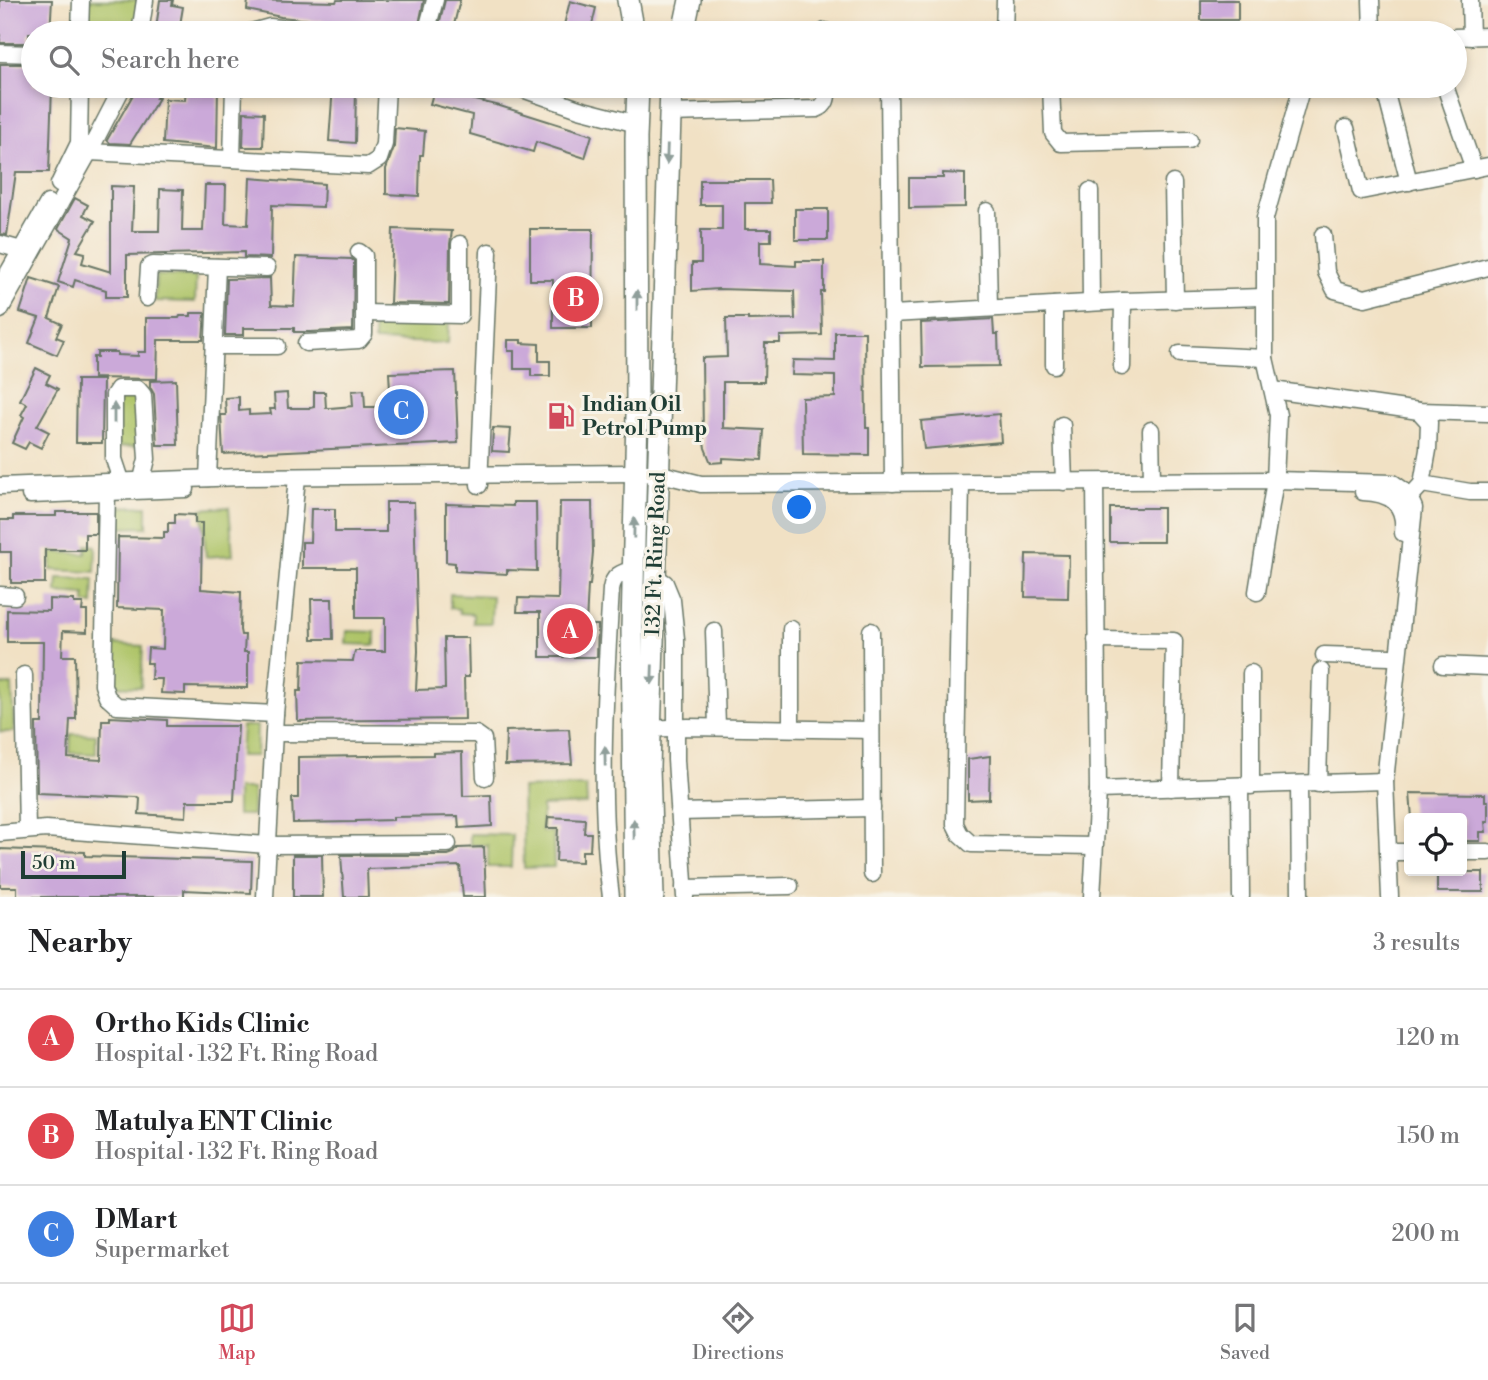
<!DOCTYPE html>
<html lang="en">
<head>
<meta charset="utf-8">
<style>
  :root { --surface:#fff; --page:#f2f2f2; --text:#202124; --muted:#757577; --line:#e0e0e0; --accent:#d1495b }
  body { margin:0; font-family:"Libre Bodoni",serif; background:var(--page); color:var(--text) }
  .controls { position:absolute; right:21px; bottom:21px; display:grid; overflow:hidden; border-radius:7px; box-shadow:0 4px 10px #0003 }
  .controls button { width:63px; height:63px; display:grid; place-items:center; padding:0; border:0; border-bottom:2px solid var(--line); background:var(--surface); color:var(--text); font:35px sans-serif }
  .scale { position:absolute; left:21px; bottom:18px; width:105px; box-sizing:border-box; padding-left:7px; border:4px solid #1f3d34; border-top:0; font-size:19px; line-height:24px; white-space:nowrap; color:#1f3d34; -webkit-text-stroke:5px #f7f3e8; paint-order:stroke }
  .you { position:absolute; left:800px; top:508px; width:24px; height:24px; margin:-18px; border:5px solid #fff; border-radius:50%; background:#1a73e8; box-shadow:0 0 0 10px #1a73e833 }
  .badge { display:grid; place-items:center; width:46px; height:46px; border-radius:50%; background:var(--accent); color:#fff; font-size:23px; font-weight:700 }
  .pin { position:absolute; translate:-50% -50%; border:4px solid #fff; box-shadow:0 2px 7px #0006 }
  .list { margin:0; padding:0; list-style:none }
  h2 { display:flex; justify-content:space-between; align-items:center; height:91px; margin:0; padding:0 28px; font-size:30px }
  h2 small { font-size:23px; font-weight:400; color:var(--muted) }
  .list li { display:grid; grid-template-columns:46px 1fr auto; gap:21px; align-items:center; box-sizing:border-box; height:98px; padding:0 28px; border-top:2px solid var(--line) }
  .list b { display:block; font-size:26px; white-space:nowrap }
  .list p { margin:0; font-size:23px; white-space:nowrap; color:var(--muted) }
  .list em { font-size:23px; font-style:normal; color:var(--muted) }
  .icon { flex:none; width:38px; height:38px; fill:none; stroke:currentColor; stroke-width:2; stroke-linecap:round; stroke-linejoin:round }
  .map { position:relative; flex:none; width:1488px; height:897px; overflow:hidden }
  .search { position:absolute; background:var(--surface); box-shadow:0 4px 10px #0003; left:21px; right:21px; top:21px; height:77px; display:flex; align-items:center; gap:18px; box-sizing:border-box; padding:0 24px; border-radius:38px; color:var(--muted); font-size:26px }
  .sheet { height:385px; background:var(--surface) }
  nav { display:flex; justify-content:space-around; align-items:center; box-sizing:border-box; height:98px; border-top:2px solid var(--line); background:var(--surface); font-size:19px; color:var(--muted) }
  nav a { display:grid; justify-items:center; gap:4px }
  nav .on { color:var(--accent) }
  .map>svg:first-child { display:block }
</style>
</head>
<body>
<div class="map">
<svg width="1488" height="897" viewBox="0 0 1488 897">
  <rect width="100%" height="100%" fill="#f7f3e8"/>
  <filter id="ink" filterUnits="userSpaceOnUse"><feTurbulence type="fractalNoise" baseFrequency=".0143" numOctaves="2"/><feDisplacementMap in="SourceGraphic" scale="14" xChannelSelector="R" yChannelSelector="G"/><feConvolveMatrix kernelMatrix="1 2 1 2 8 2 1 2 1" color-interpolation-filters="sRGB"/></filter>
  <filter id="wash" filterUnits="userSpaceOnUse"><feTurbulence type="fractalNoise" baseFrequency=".00686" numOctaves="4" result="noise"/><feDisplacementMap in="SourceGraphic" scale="28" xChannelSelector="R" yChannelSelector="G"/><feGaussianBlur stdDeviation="1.57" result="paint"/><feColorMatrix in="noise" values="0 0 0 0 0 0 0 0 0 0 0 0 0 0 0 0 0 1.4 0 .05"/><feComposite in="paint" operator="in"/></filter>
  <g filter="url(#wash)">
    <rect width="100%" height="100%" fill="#f1e1c4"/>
    <g fill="#aec468" stroke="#66804e" stroke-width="2">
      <polygon points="88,0 143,0 137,33 88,33"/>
      <polygon points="156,275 196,277 195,302 155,301"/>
      <polygon points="374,317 449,319 448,343 374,341"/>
      <polygon points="139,391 141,446 118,447 116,392"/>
      <polygon points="147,506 147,527 113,528 112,507"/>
      <polygon points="229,507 233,555 206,557 202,509"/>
      <polygon points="87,545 96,546 95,572 51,570 52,552 86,554"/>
      <polygon points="58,578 94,579 93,604 85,603 85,595 57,593"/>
      <polygon points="450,594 492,596 491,623 473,623 473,614 459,613 459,609 450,608"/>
      <polygon points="347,631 375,632 375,645 346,644"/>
      <polygon points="110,644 143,646 141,687 108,686"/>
      <polygon points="0,685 12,685 14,732 0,732"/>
      <polygon points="242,726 257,726 256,756 240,756"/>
      <polygon points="71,734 96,735 96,754 70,753"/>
      <polygon points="586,786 587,804 542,806 542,832 553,832 554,867 524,868 522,788"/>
      <polygon points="237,789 253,789 252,815 237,815"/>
      <polygon points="470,834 512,835 511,867 488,867 488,845 470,845"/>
    </g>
    <g id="blocks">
      <g fill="#cba9d9">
        <polygon points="0,0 52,0 50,33 29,33 29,43 0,43"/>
        <polygon points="160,0 173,0 172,5 183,7 179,31 156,28"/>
        <polygon points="248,0 336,2 337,0 424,0 419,24 422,30 431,32 439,25 445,0 460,0 452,33 408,33 374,25 373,29 352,24 351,27 320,20 320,21 281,17 247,10"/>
        <rect x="1201" y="0" width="37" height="20"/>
        <polygon points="570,1 596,8 590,33 577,33 563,29"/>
        <polygon points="0,64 33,64 33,86 52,86 49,172 16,172 7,235 0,234"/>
        <polygon points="138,86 164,86 156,98 159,98 130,144 110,143 107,140"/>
        <polygon points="186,86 218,87 217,148 163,143 165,99 185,100"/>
        <polygon points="333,86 356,86 355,143 329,141"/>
        <polygon points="435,86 461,86 459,96 500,106 592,135 585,158 536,142 533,152 470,134 472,115 430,104"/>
        <polygon points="244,112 264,113 263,147 243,147"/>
        <polygon points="395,128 425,131 423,155 420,155 419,196 386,194 386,169 394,147"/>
        <polygon points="943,173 965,174 965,207 909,208 909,178 943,178"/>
        <polygon points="250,178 324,184 323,207 272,205 271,258 244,257 244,252 127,255 127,297 106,297 106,290 75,280 73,287 58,282 72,238 58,229 75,198 88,205 83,215 95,221 77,251 85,253 82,263 111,272 111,186 134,187 132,231 159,231 160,189 183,190 182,231 203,231 205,185 226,185 225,224 248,225"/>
        <polygon points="700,180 770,180 771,203 745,203 745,229 771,229 771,241 760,241 760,264 796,266 796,261 824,261 824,292 821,292 822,335 780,336 780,343 765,343 764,382 723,382 723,428 764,430 762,460 723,458 723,462 711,463 705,448 703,435 702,358 727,357 726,318 748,318 748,320 795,319 794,291 718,289 692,291 692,263 701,263 701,230 722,230 722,205 700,205"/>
        <rect x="795" y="209" width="33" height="31"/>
        <polygon points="393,229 452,231 450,244 449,304 390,303"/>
        <polygon points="530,229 593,229 592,328 553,328 553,280 530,280"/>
        <polygon points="296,257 351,259 354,261 353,330 310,332 294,332 294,328 244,328 244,335 225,335 227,279 270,278 271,305 294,306"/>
        <polygon points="31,278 59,287 49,318 62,324 56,337 64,340 57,355 29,343 39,318 20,312"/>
        <polygon points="191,313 205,313 203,340 158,340 157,379 93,378 93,357 97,357 97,352 117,352 117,355 138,356 138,352 146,352 146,318 179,318 180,316 191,316"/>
        <polygon points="993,319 994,334 998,334 999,366 922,367 921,323"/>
        <polygon points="835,332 865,332 866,428 869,428 869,455 803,454 802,398 835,397 835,376 792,375 793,360 835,361"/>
        <polygon points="508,340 521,340 521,343 539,344 539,361 550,361 550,376 531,376 531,369 514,369 514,351 508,351"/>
        <polygon points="36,368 50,375 46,383 58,389 37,426 49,432 41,448 29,442 25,449 12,443 24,417 21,415 27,404 20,400"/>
        <polygon points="455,371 458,443 223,454 221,415 226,415 225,398 239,397 239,411 249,410 249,415 271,414 270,409 275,409 274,394 287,393 288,408 310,408 314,407 314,392 325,392 326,408 330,408 353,406 352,391 364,390 365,407 388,407 391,406 389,373"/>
        <polygon points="77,380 103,380 102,443 76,443"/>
        <polygon points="176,380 178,445 157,445 154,394 150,387 150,381"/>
        <polygon points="999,414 1001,442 924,449 921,421"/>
        <polygon points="493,428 511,429 509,452 492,451"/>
        <polygon points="386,502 414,502 418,651 416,690 445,689 444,638 468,638 469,677 464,677 465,719 298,721 297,691 301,691 302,660 353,661 355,651 385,651 385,618 356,618 356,568 302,568 302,542 310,542 311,509 335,509 335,532 386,532"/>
        <polygon points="513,502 536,502 537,571 507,570 507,574 455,571 455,563 446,562 446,504 513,506"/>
        <polygon points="560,502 592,502 593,552 590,585 588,585 586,625 598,625 597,657 540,657 540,612 517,612 518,598 558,599"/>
        <rect x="1110" y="508" width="53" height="34"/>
        <polygon points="56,512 96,512 96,534 85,534 85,550 45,550 45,583 11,583 11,552 0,552 0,520 13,520 13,516 56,516"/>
        <polygon points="175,514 195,515 195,523 202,523 201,589 241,592 240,630 241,635 245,635 244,652 248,652 248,688 185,687 185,694 161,693 162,679 151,679 152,663 147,663 148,648 163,649 164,610 117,608 118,537 164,538 164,532 168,532 168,523 175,523"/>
        <polygon points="1026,554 1069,555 1068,598 1025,597"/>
        <polygon points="49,599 74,600 74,603 83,603 82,611 87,611 87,632 63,631 62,656 75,656 76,719 70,719 68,758 101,760 102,720 110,720 110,717 167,720 167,726 238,726 234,801 187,801 186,817 139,814 140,799 137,797 37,793 36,723 42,723 43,642 7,642 7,610 49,611"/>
        <polygon points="311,599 332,599 333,639 312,639"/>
        <polygon points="569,729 572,764 505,765 506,731"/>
        <polygon points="462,752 463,796 491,795 492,826 459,828 458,816 393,817 393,820 356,821 356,822 293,823 292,798 298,798 298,757 433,755 433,753"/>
        <polygon points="990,756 989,799 968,800 968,759"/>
        <polygon points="1410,793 1485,794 1485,801 1488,801 1488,822 1485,822 1486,832 1480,832 1480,841 1464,841 1463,818 1412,818"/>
        <polygon points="548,817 585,819 584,833 591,833 590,851 582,851 582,862 556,861 558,828 547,828"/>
        <polygon points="484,847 486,897 463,897 460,866 367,869 368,897 344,897 341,855 448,855 454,853 458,848"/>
        <polygon points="0,849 85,852 85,856 252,861 251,893 184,890 184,897 17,897 17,887 0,887"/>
        <polygon points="293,855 322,855 323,897 293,897"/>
        <rect x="1437" y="872" width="46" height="20"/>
      </g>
    </g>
  </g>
  <g filter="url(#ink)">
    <use href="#blocks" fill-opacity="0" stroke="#687666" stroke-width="2"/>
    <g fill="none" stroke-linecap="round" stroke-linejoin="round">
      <defs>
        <g id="minor">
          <polyline points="1371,0 1372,33"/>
          <polyline points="1470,0 1471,37"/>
          <polyline points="429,22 435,0"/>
          <polyline points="825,31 825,33"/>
          <polyline points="80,33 81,0"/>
          <polyline points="140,33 145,0"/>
          <polyline points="248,33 270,27 331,33"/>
          <polyline points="1004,33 1005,0"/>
          <polyline points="1455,37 1488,36"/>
          <polyline points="0,53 33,54"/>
          <polyline points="514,86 579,109 637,124"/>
          <polyline points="889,86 893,483"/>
          <polyline points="1051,86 1053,133 1061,143 1189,140"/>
          <polyline points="1384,86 1409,182"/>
          <polyline points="1445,86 1474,169"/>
          <path d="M669,113L817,109C828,105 827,96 828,86"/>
          <polyline points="1346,128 1361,191 1488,166"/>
          <polyline points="89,152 368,166 379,159 384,144 387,86"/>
          <polyline points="232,159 234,86"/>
          <polyline points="1173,183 1175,300"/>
          <polyline points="59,184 79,143 80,86"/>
          <polyline points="1090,191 1091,302"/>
          <polyline points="987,211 989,308"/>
          <polyline points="1323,235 1326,272 1335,290 1365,298 1488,267"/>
          <polyline points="0,244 21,250"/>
          <polyline points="0,287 48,203"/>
          <polyline points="147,298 149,267 153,265 267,268"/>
          <polyline points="1054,305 1054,365"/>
          <polyline points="0,310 89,152 123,86"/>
          <polyline points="364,313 460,315 460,244"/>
          <polyline points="892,314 1123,301 1264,297"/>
          <polyline points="306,343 359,340 364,334 364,256 359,252"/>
          <polyline points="214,346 277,346"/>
          <polyline points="1180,354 1265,358"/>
          <polyline points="1122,367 1123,301"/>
          <polyline points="1273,390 1419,411 1488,413"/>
          <polyline points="1062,425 1064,482"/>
          <polyline points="1151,430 1152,481"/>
          <polyline points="208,478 217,267"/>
          <polyline points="121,480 114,459 114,395 118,389 138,389 143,395 147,459 142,479"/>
          <polyline points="1095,482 1098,790"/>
          <polyline points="961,483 955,824 960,834 971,844 1094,846"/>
          <polyline points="1422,484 1470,492 1488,492"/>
          <polyline points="479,485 489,252"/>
          <polyline points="0,486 241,477 635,473 657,473 701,484 1275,480 1393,483 1407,493 1414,508 1385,781 1390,897"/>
          <polyline points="107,492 103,685 107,697 117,706 275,714"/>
          <path d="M1363,492C1390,493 1406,503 1403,533"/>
          <polyline points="30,495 186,489"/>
          <polyline points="1409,498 1422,484 1428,450 1429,422 1419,411"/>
          <polyline points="654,576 665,583 672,600 676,639 676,760 685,897"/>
          <polyline points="1257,592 1275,480 1278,415 1265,358 1265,218 1302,86"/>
          <polyline points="0,595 15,596"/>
          <polyline points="791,629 791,728"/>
          <polyline points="714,631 717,727"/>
          <polyline points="871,631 872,874"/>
          <polyline points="1096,640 1174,641 1171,788"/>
          <polyline points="1324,655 1390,657"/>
          <polyline points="1443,665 1488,667"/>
          <polyline points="1251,673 1251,786"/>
          <polyline points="24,675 27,830"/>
          <polyline points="650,729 688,727 871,730"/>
          <polyline points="275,733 476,734 483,739 485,777"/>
          <polyline points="1299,784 1300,897"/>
          <polyline points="1318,784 1321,671"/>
          <polyline points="1240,786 1241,897"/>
          <polyline points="679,812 872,808"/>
          <polyline points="0,833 46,829 268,845 448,844"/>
          <polyline points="1388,852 1409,852"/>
          <polyline points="1462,852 1488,852"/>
          <polyline points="684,888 790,886"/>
          <polyline points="265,897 275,714 297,477"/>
          <path d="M611,897C598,796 605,691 611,589C613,576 621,572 633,570"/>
          <polyline points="1092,897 1098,790 1385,781"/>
        </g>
        <g id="major">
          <polyline points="628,0 634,33"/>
          <polyline points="683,33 690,0"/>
          <polyline points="635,897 632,629 637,414 636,138 638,86"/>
          <polyline points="653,897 649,767 671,86"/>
        </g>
      </defs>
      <use href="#minor" stroke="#687666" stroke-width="19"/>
      <use href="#major" stroke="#687666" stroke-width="24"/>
      <use href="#minor" stroke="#fff" stroke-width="16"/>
      <use href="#major" stroke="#fff" stroke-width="21"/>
    </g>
    <defs><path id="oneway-solid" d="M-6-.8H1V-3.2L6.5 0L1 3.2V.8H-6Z" transform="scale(1.75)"/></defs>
    <g fill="#8f9e9a">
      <use href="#oneway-solid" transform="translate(667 154) rotate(92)"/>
      <use href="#oneway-solid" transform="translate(637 300) rotate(-90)"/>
      <use href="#oneway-solid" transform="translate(114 413) rotate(-90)"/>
      <use href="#oneway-solid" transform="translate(634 528) rotate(-89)"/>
      <use href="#oneway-solid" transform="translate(652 675) rotate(92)"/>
      <use href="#oneway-solid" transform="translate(605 756) rotate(-91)"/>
      <use href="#oneway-solid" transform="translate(634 829) rotate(-91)"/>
    </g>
  </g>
  <defs>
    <symbol id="fuel-bare" viewBox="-9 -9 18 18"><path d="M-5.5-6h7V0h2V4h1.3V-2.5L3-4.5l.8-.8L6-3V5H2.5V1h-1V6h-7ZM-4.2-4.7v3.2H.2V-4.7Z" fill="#d1495b" stroke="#f7f3e8" stroke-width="2.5" paint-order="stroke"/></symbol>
  </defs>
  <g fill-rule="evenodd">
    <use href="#fuel-bare" x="542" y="397" width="38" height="38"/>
  </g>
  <g text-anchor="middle" stroke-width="6" stroke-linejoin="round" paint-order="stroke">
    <g font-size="21" font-weight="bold" fill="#1f3d34" stroke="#f7f3e8" text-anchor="start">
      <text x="582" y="411">Indian Oil<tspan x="582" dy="24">Petrol Pump</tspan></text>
    </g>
    <g font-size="21" fill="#1f3d34" stroke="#f7f3e8">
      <text transform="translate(655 554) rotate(-88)" y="7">132 Ft. Ring Road</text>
    </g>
  </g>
</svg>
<div class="controls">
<button><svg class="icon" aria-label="locate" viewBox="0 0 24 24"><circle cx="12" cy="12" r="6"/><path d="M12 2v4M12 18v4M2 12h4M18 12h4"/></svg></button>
</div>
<div class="scale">50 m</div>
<div class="you"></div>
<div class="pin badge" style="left:570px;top:631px;background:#e0444e">A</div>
<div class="pin badge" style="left:576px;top:299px;background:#e0444e">B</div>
<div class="pin badge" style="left:401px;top:412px;background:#3f7fe0">C</div>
<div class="search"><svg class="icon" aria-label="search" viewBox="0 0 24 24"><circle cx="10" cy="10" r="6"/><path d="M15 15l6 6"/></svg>Search here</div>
</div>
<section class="sheet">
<h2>Nearby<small>3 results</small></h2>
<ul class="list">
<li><span class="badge" style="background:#e0444e">A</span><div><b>Ortho Kids Clinic</b><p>Hospital · 132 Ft. Ring Road</p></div><em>120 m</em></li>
<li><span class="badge" style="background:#e0444e">B</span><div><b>Matulya ENT Clinic</b><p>Hospital · 132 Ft. Ring Road</p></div><em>150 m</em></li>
<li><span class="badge" style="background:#3f7fe0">C</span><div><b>DMart</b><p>Supermarket</p></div><em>200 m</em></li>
</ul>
</section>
<nav>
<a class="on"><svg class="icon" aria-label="map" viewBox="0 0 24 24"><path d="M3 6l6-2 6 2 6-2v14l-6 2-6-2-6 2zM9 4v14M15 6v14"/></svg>Map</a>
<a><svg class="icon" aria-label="directions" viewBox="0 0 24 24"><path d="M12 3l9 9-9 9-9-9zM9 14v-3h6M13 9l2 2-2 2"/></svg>Directions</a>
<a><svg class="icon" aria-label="saved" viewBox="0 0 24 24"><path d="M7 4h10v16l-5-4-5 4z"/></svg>Saved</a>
</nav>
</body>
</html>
